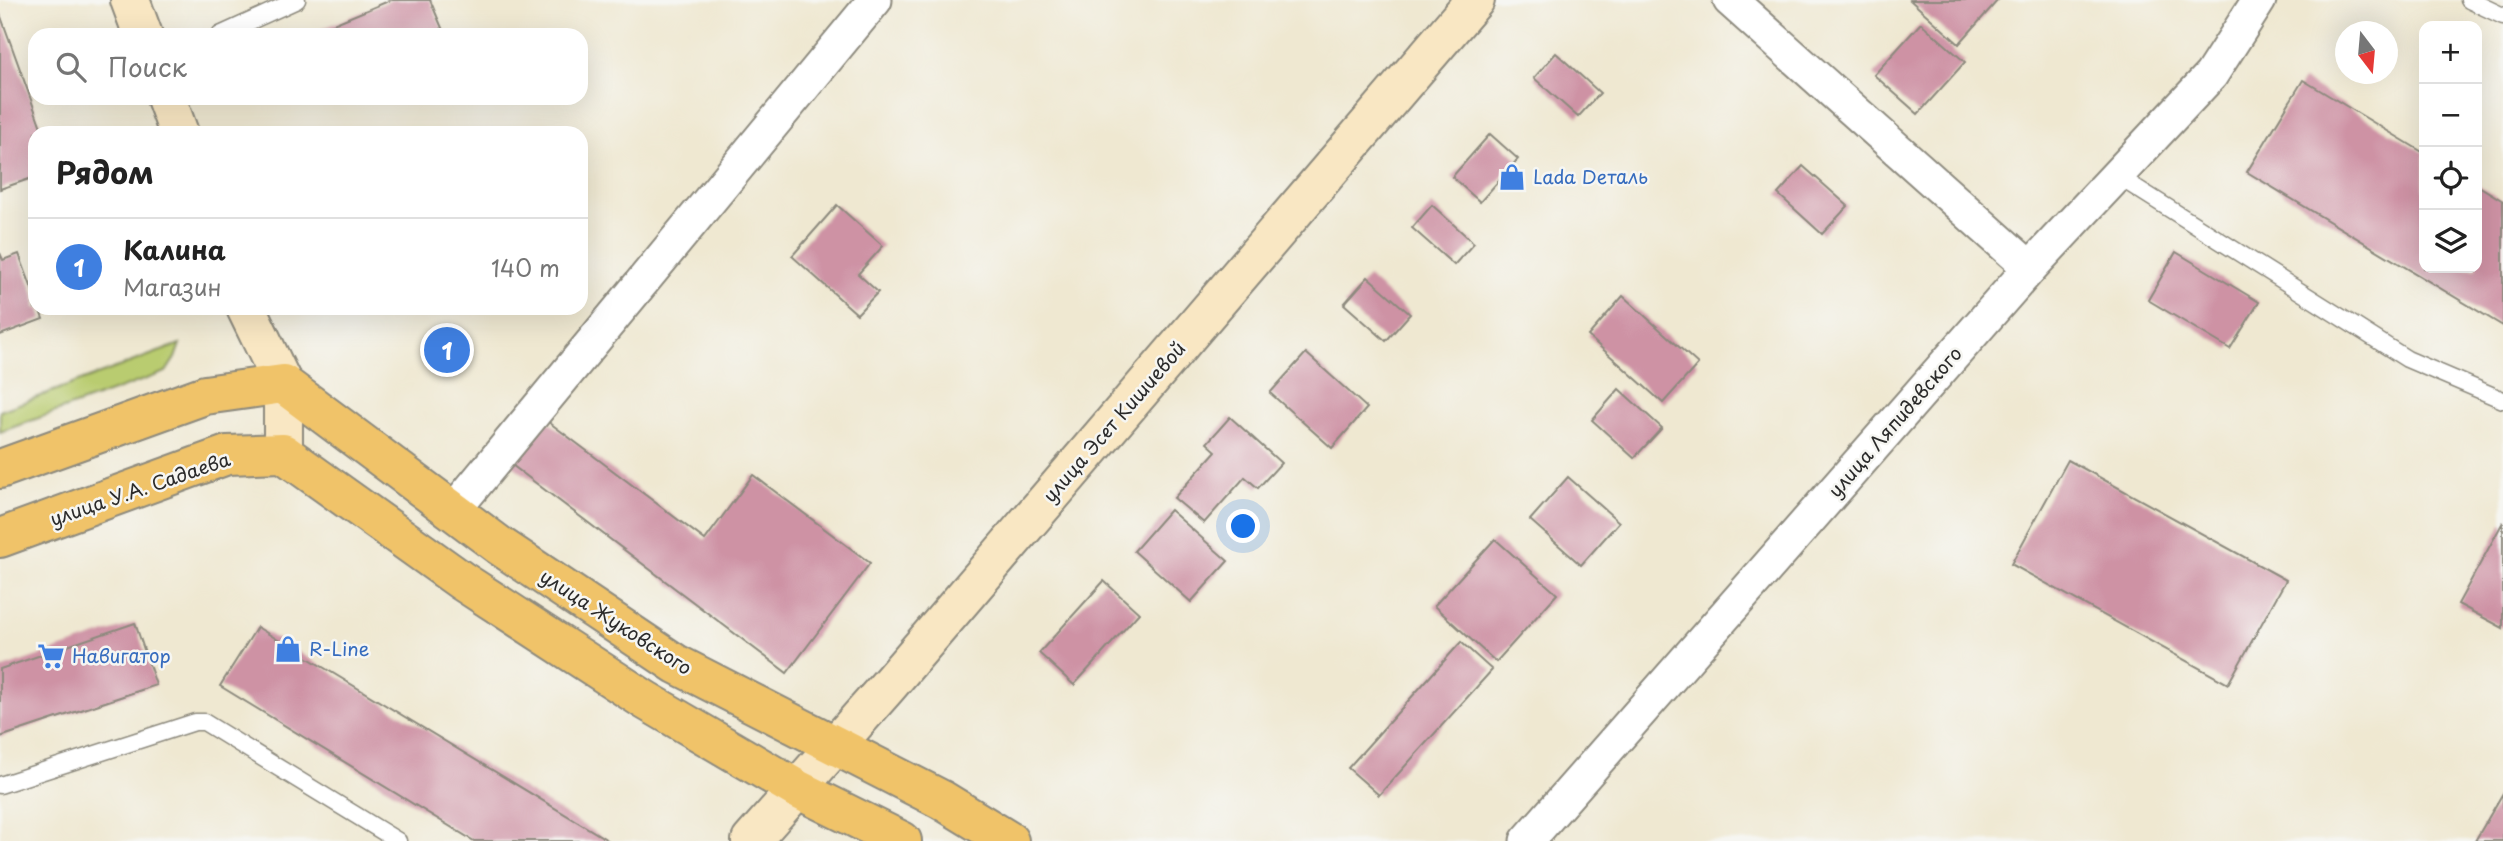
<!DOCTYPE html>
<html lang="ru">
<head>
<meta charset="utf-8">
<style>
  :root { --surface:#fff; --page:#f2f2f2; --text:#222; --muted:#767676; --line:#e0e0e0; --accent:#d93025 }
  body { margin:0; font-family:"Playpen Sans",sans-serif; background:var(--page); color:var(--text) }
  .controls { position:absolute; right:21px; top:21px; display:grid; overflow:hidden; border-radius:14px; box-shadow:0 7px 28px #0002 }
  .controls button { width:63px; height:63px; display:grid; place-items:center; padding:0; border:0; border-bottom:2px solid var(--line); background:var(--surface); color:var(--text); font:35px sans-serif }
  .compass { position:absolute; left:2335px; top:21px; width:63px; height:63px; border-radius:50%; background:var(--surface); box-shadow:0 7px 28px #0002; rotate:164deg }
  .you { position:absolute; left:1244px; top:527px; width:24px; height:24px; margin:-18px; border:5px solid #fff; border-radius:50%; background:#1a73e8; box-shadow:0 0 0 10px #1a73e833 }
  .badge { display:grid; place-items:center; width:46px; height:46px; border-radius:50%; background:var(--accent); color:#fff; font-size:23px; font-weight:700 }
  .pin { position:absolute; translate:-50% -50%; border:4px solid #fff; box-shadow:0 2px 7px #0006 }
  .list { margin:0; padding:0; list-style:none }
  h2 { display:flex; justify-content:space-between; align-items:center; height:91px; margin:0; padding:0 28px; font-size:30px }
  h2 small { font-size:23px; font-weight:400; color:var(--muted) }
  .list li { display:grid; grid-template-columns:46px 1fr auto; gap:21px; align-items:center; box-sizing:border-box; height:98px; padding:0 28px; border-top:2px solid var(--line) }
  .list b { display:block; font-size:26px; white-space:nowrap }
  .list p { margin:0; font-size:23px; white-space:nowrap; color:var(--muted) }
  .list em { font-size:23px; font-style:normal; color:var(--muted) }
  .icon { flex:none; width:38px; height:38px; fill:none; stroke:currentColor; stroke-width:2; stroke-linecap:round; stroke-linejoin:round }
  .map { position:relative; flex:none; width:2503px; height:841px; overflow:hidden }
  .search { position:absolute; background:var(--surface); box-shadow:0 7px 28px #0002; left:28px; top:28px; width:560px; height:77px; display:flex; align-items:center; gap:18px; box-sizing:border-box; padding:0 24px; border-radius:21px; color:var(--muted); font-size:26px }
  .panel { position:absolute; background:var(--surface); box-shadow:0 7px 28px #0002; left:28px; top:126px; width:560px; height:189px; border-radius:21px }
  .map>svg:first-child { display:block }
</style>
</head>
<body>
<div class="map">
<svg width="2503" height="841" viewBox="0 0 2503 841">
  <rect width="100%" height="100%" fill="#f6f6f2"/>
  <filter id="ink" filterUnits="userSpaceOnUse"><feTurbulence type="fractalNoise" baseFrequency=".0143" numOctaves="2"/><feDisplacementMap in="SourceGraphic" scale="14" xChannelSelector="R" yChannelSelector="G"/><feConvolveMatrix kernelMatrix="1 2 1 2 8 2 1 2 1" color-interpolation-filters="sRGB"/></filter>
  <filter id="wash" filterUnits="userSpaceOnUse"><feTurbulence type="fractalNoise" baseFrequency=".00686" numOctaves="4" result="noise"/><feDisplacementMap in="SourceGraphic" scale="28" xChannelSelector="R" yChannelSelector="G"/><feGaussianBlur stdDeviation="1.57" result="paint"/><feColorMatrix in="noise" values="0 0 0 0 0 0 0 0 0 0 0 0 0 0 0 0 0 1.4 0 .05"/><feComposite in="paint" operator="in"/></filter>
  <g filter="url(#wash)">
    <rect width="100%" height="100%" fill="#efe8d1"/>
    <polygon fill="#b9cc6f" stroke="#727c4d" stroke-width="2" points="180,344 175,358 166,372 0,432 0,411"/>
    <g id="blocks">
      <g fill="#ce92a4">
        <polygon points="391,0 430,0 445,35 323,35 321,29"/>
        <polygon points="1910,0 1998,0 1959,44"/>
        <polygon points="0,14 43,133 35,133 35,177 0,189"/>
        <polygon points="1921,23 1965,62 1918,114 1874,75"/>
        <polygon points="1556,53 1600,93 1578,117 1534,78"/>
        <polygon points="2303,80 2424,153 2424,268 2477,268 2477,185 2503,201 2503,326 2247,172"/>
        <polygon points="1490,134 1518,159 1480,202 1452,177"/>
        <polygon points="1803,166 1848,206 1822,234 1778,194"/>
        <polygon points="837,205 883,246 858,274 878,292 857,314 792,256"/>
        <polygon points="1432,205 1474,243 1454,265 1412,228"/>
        <polygon points="2176,252 2259,302 2230,349 2148,300"/>
        <polygon points="0,253 3,260 19,254 35,297 35,308 39,308 43,319 0,335"/>
        <polygon points="1368,277 1410,314 1386,341 1344,304"/>
        <polygon points="1623,296 1698,364 1663,403 1588,336"/>
        <polygon points="1306,353 1367,408 1332,448 1270,393"/>
        <polygon points="1619,389 1662,428 1634,458 1592,420"/>
        <polygon points="542,417 705,540 753,475 870,563 787,673 508,462"/>
        <polygon points="1230,417 1281,463 1258,488 1245,477 1204,523 1174,498 1216,451 1207,443"/>
        <polygon points="2068,460 2286,580 2228,684 2011,564"/>
        <polygon points="1568,477 1619,522 1581,565 1530,520"/>
        <polygon points="1170,510 1228,561 1191,602 1134,551"/>
        <polygon points="2503,522 2503,628 2458,604"/>
        <polygon points="1495,539 1557,594 1496,662 1434,606"/>
        <polygon points="1104,581 1139,613 1074,685 1039,653"/>
        <polygon points="135,623 156,685 0,737 0,669"/>
        <polygon points="257,627 609,841 474,841 220,686"/>
        <polygon points="1461,642 1492,670 1379,795 1348,768"/>
        <polygon points="2503,793 2503,841 2475,841"/>
      </g>
    </g>
  </g>
  <g filter="url(#ink)">
    <use href="#blocks" fill-opacity="0" stroke="#8d8a7e" stroke-width="2"/>
    <g fill="none" stroke-linecap="round" stroke-linejoin="round">
      <defs>
        <g id="lane">
          <polyline points="2469,0 2503,16"/>
          <polyline points="220,35 297,0"/>
          <polyline points="2116,175 2407,359 2503,400"/>
          <polyline points="0,785 195,722 204,722 398,841"/>
        </g>
        <g id="street">
          <polyline points="1730,0 2030,268"/>
          <polyline points="453,511 875,0"/>
          <polyline points="1527,841 2030,268 2211,75 2259,0"/>
        </g>
        <g id="secondary">
          <polyline points="130,0 143,35"/>
          <polyline points="166,98 179,133"/>
          <polyline points="246,308 283,384 283,453"/>
          <polyline points="751,841 887,687 1475,0"/>
        </g>
        <g id="primary">
          <polyline points="0,469 205,395 283,384 500,546 676,664 942,800 1009,841"/>
          <polyline points="0,538 227,455 283,453 462,581 645,700 797,789 902,841"/>
        </g>
      </defs>
      <use href="#lane" stroke="#8d8a7e" stroke-width="19"/>
      <use href="#street" stroke="#8d8a7e" stroke-width="37"/>
      <use href="#secondary" stroke="#8d8a7e" stroke-width="42"/>
      <use href="#primary" stroke="#8d8a7e" stroke-width="42"/>
      <use href="#lane" stroke="#fff" stroke-width="16"/>
      <use href="#street" stroke="#fff" stroke-width="33"/>
      <use href="#secondary" stroke="#f9e7c3" stroke-width="38"/>
      <use href="#primary" stroke="#f0c369" stroke-width="38"/>
    </g>
  </g>
  <defs>
    <symbol id="shop-bare" viewBox="-9 -9 18 18"><path d="M-5-2.5h2.3a2.7 3.5 0 0 1 5.4 0H5L5.5 6h-11ZM-1.5-2.5h3a1.5 2.3 0 0 0-3 0Z" fill="#3f7fe0" stroke="#f6f6f2" stroke-width="2.5" paint-order="stroke"/></symbol>
    <symbol id="supermarket-bare" viewBox="-9 -9 18 18"><path d="M-6-5.5h2.5l.6 2H6L4.5 2H-2.5L-4.4-4H-6ZM-1.5 3.2a1.3 1.3 0 1 0 .1 0ZM3 3.2a1.3 1.3 0 1 0 .1 0Z" fill="#3f7fe0" stroke="#f6f6f2" stroke-width="2.5" paint-order="stroke"/></symbol>
  </defs>
  <g fill-rule="evenodd">
    <use href="#shop-bare" x="1493" y="158" width="38" height="38"/>
    <use href="#shop-bare" x="269" y="630" width="38" height="38"/>
    <use href="#supermarket-bare" x="32" y="637" width="38" height="38"/>
  </g>
  <g text-anchor="middle" stroke-width="5" stroke-linejoin="round" paint-order="stroke">
    <g font-size="19" fill="#366cbe" stroke="#f6f6f2" text-anchor="start">
      <text x="1533" y="184">Lada Dеталь</text>
      <text x="309" y="656">R-Line</text>
      <text x="72" y="663">Навигатор</text>
    </g>
    <g font-size="19" fill="#2b2b2b" stroke="#f6f6f2">
      <text transform="translate(1114 422) rotate(-49)" y="7">улица Эсет Кишиевой</text>
      <text transform="translate(1895 422) rotate(-49)" y="7">улица Ляпидевского</text>
      <text transform="translate(140 489) rotate(-19)" y="7">улица У.А. Садаева</text>
      <text transform="translate(616 622) rotate(33)" y="7">улица Жуковского</text>
    </g>
  </g>
</svg>
<div class="controls">
<button>+</button>
<button>−</button>
<button><svg class="icon" aria-label="locate" viewBox="0 0 24 24"><circle cx="12" cy="12" r="6"/><path d="M12 2v4M12 18v4M2 12h4M18 12h4"/></svg></button>
<button><svg class="icon" aria-label="layers" viewBox="0 0 24 24"><path d="M12 4l9 5-9 5-9-5zM3 14l9 5 9-5"/></svg></button>
</div>
<svg class="compass" viewBox="-18 -18 36 36"><path d="M0-13l5 13h-10z" fill="#e53935"/><path d="M0 13l5-13h-10z" fill="#767676"/></svg>
<div class="you"></div>
<div class="pin badge" style="left:447px;top:350px;background:#3f7fe0">1</div>
<div class="search"><svg class="icon" aria-label="search" viewBox="0 0 24 24"><circle cx="10" cy="10" r="6"/><path d="M15 15l6 6"/></svg>Поиск</div>
<section class="panel">
<h2>Рядом<small></small></h2>
<ul class="list">
<li><span class="badge" style="background:#3f7fe0">1</span><div><b>Калина</b><p>Магазин</p></div><em>140 m</em></li>
</ul>
</section>
</div>
</body>
</html>
